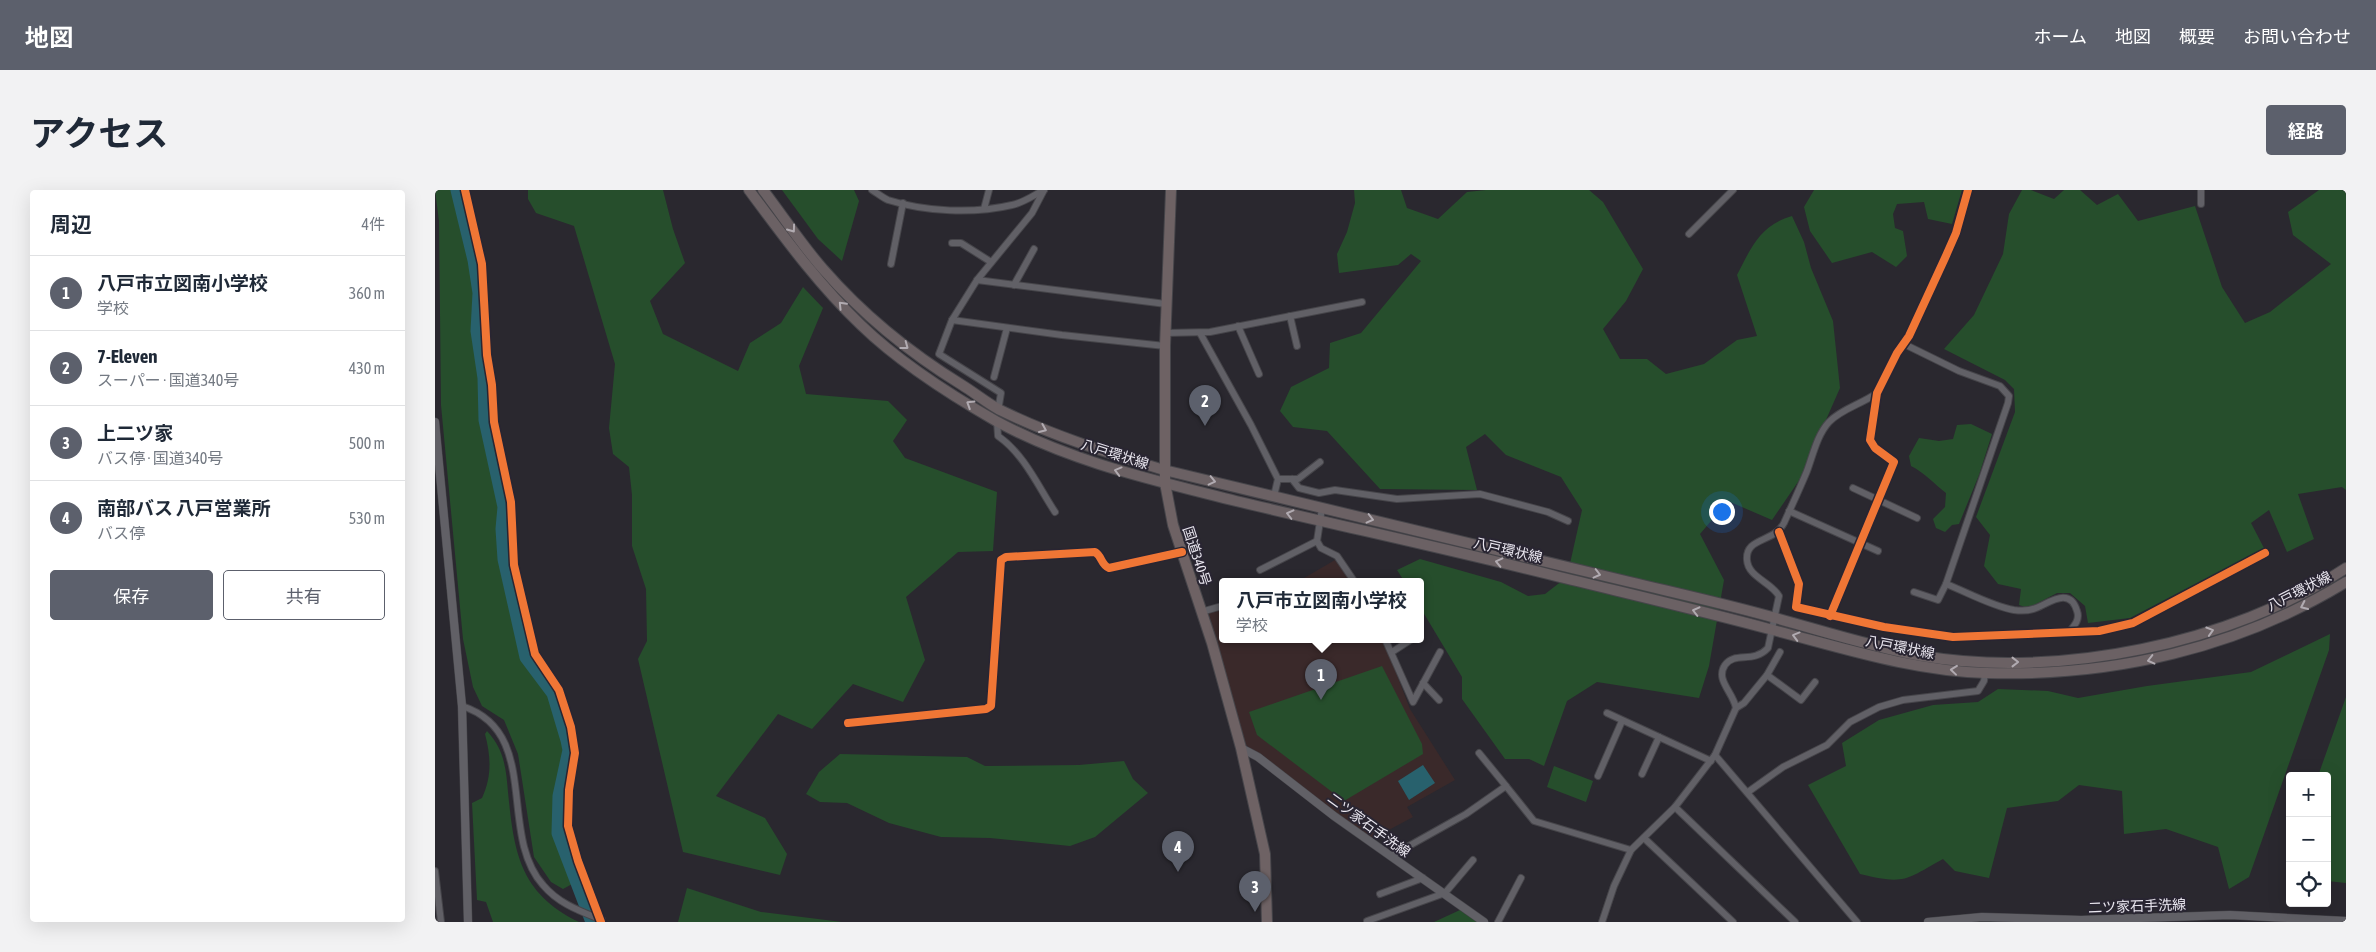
<!DOCTYPE html>
<html lang="ja">
<head>
<meta charset="utf-8">
<style>
  :root { --surface:#fff; --page:#f2f2f3; --text:#1f2937; --muted:#747a83; --line:#e0e1e3; --accent:#5c606c }
  body { margin:0; font-family:"Asap Condensed","Noto Sans JP",sans-serif; background:var(--page); color:var(--text) }
  .controls { position:absolute; right:15px; bottom:15px; display:grid; overflow:hidden; border-radius:5px; box-shadow:0 5px 20px #0002 }
  .controls button { width:45px; height:45px; display:grid; place-items:center; padding:0; border:0; border-bottom:1px solid var(--line); background:var(--surface); color:var(--text); font:25px sans-serif }
  .you { position:absolute; left:1286px; top:321px; width:18px; height:18px; margin:-12px; border:4px solid #fff; border-radius:50%; background:#1a73e8; box-shadow:0 0 0 8px #1a73e833 }
  .badge { display:grid; place-items:center; width:32px; height:32px; border-radius:50%; background:var(--accent); color:#fff; font-size:16px; font-weight:700 }
  .pin { position:absolute; translate:-50% -41px; filter:drop-shadow(0 1px 2px #0008) }
  .pin::after { content:''; position:absolute; top:26px; width:18px; height:15px; background:inherit; clip-path:polygon(0 0,100% 0,50% 100%) }
  .popup { position:absolute; left:784px; top:388px; width:205px; height:65px; box-sizing:border-box; display:grid; place-content:center; border-radius:5px; background:var(--surface); filter:drop-shadow(0 1px 4px #0005); font-size:16px; white-space:nowrap; color:var(--muted) }
  .popup b { font-size:19px; color:var(--text) }
  .popup::after { content:''; position:absolute; left:50%; top:100%; margin-left:-10px; border:10px solid transparent; border-top-color:var(--surface) }
  .list { margin:0; padding:0; list-style:none }
  h2 { display:flex; justify-content:space-between; align-items:center; height:65px; margin:0; padding:0 20px; font-size:21px }
  h2 small { font-size:16px; font-weight:400; color:var(--muted) }
  .list li { display:grid; grid-template-columns:32px 1fr auto; gap:15px; align-items:center; box-sizing:border-box; height:75px; padding:0 20px; border-top:1px solid var(--line) }
  .list b { display:block; font-size:19px; white-space:nowrap }
  .list p { margin:0; font-size:16px; white-space:nowrap; color:var(--muted) }
  .list em { font-size:16px; font-style:normal; color:var(--muted) }
  .actions { display:flex; gap:10px; padding:15px 20px }
  .actions a { flex:1; padding:11px 0; border:1px solid var(--accent); border-radius:5px; text-align:center; font-size:18px; color:var(--accent) }
  .actions .main { background:var(--accent); color:#fff }
  .icon { flex:none; width:28px; height:28px; fill:none; stroke:currentColor; stroke-width:2; stroke-linecap:round; stroke-linejoin:round }
  .map { position:relative; flex:none; width:1911px; height:732px; overflow:hidden; border-radius:5px }
  header { display:flex; align-items:center; gap:30px; box-sizing:border-box; height:70px; padding:0 25px; background:var(--accent); color:#fff }
  header strong { font-size:24px }
  nav { display:flex; gap:28px; margin-inline-start:auto; font-size:18px }
  .intro { display:flex; align-items:center; justify-content:space-between; box-sizing:border-box; height:120px; padding:0 30px }
  h1 { margin:0; font-size:35px }
  .button { padding:12px 22px; border-radius:5px; background:var(--accent); color:#fff; font-size:18px; font-weight:700 }
  main { display:flex; gap:30px; padding:0 30px }
  aside { flex:1; background:var(--surface); border-radius:5px; box-shadow:0 5px 20px #0002 }
  .map>svg:first-child { display:block }
</style>
</head>
<body>
<header>
<strong>地図</strong>
<nav><a>ホーム</a><a>地図</a><a>概要</a><a>お問い合わせ</a></nav>
</header>
<div class="intro"><h1>アクセス</h1><a class="button">経路</a></div>
<main>
<aside>
<h2>周辺<small>4件</small></h2>
<ul class="list">
<li><span class="badge">1</span><div><b>八戸市立図南小学校</b><p>学校</p></div><em>360 m</em></li>
<li><span class="badge">2</span><div><b>7-Eleven</b><p>スーパー · 国道340号</p></div><em>430 m</em></li>
<li><span class="badge">3</span><div><b>上二ツ家</b><p>バス停 · 国道340号</p></div><em>500 m</em></li>
<li><span class="badge">4</span><div><b>南部バス 八戸営業所</b><p>バス停</p></div><em>530 m</em></li>
</ul>
<div class="actions"><a class="main">保存</a><a>共有</a></div>
</aside>
<div class="map">
<svg width="1911" height="732" viewBox="0 0 1911 732">
  <rect width="100%" height="100%" fill="#2a282f"/>
  <g fill="#3a292a">
    <polygon points="900,370 916,391 864,391"/>
    <polygon points="787,418 787,449 948,449 975,519 1020,590 972,617 978,627 937,649 899,622 811,555 773,421"/>
  </g>
  <g fill="#264e2c">
    <path d="M0,0H21C19,11 25,20 29,30C37,52 51,115 37,134L48,190V230L63,287L67,316L68,369L89,467L117,504L133,559L123,604L122,644L139,693L128,699L116,692L99,667L83,564L69,530L47,516L38,497L28,449L6,215L4,31Z"/>
    <polygon points="93,0 228,0 238,39 250,73 215,111 228,144 303,181 315,153 346,133 368,97 388,118 364,176 371,204 453,211 472,230 458,251 470,268 562,302 558,361 523,362 471,407 490,470 468,512 418,494 377,539 343,524 281,606 330,628 352,664 345,685 248,662 203,469 212,451 211,399 197,356 197,305 194,277 178,264 174,238 180,174 139,36 101,23 93,9"/>
    <polygon points="347,0 419,0 424,11 407,71 383,49"/>
    <path d="M919,0H966L972,18L1003,29L1032,2L1051,0H1154L1168,12L1208,79L1191,111L1168,139L1185,169H1212L1231,184L1269,174L1302,150L1322,146L1302,85C1316,58 1325,35 1357,26L1369,52L1376,78L1398,131L1405,198L1365,289L1337,330L1293,311L1265,344L1289,390L1274,476L1264,508L1162,492L1132,511L1109,576L1094,569H1070L1027,509V487L985,417V391H969L962,380L985,369L1066,392L1093,406L1110,404L1132,387L1147,320L1126,287L1071,265L1050,244L1031,257L1042,300L945,299L892,241L858,237L845,221L856,197L894,178L895,153L926,143L986,71L976,64L963,75L904,83L902,64L912,42L920,13Z"/>
    <polygon points="1379,0 1527,0 1517,34 1493,29 1489,12 1462,14 1458,24 1460,38 1468,41 1472,66 1461,77 1437,62 1397,73 1375,41 1369,17"/>
    <polygon points="1587,0 1596,0 1619,9 1629,0 1645,0 1662,15 1683,4 1703,31 1760,16 1787,97 1810,133 1835,122 1896,74 1858,45 1853,22 1884,0 1911,0 1911,300 1907,297 1863,304 1879,349 1852,362 1834,320 1816,333 1829,358 1695,428 1653,433 1650,416 1635,403 1622,403 1593,418 1584,415 1586,399 1563,394 1549,376 1555,345 1541,327 1580,222 1579,199 1570,190 1509,159 1539,125 1568,64 1574,24"/>
    <path d="M1536,234L1557,244L1544,285L1524,334L1517,335L1510,342L1501,338L1498,329L1510,317L1511,303C1499,294 1490,283 1476,276L1474,266L1484,248L1504,251L1518,249L1522,235Z"/>
    <path d="M1895,444L1894,460L1814,687L1794,699L1783,657L1731,639L1689,644L1687,601L1644,595L1623,611L1572,618L1554,688L1520,681L1508,669C1470,690 1470,695 1425,684L1373,595L1411,576L1407,553L1444,530L1498,515L1543,512L1563,499L1613,501L1643,508L1712,496L1816,482Z"/>
    <polygon points="947,476 987,554 988,564 909,611 822,545 814,522"/>
    <polygon points="1911,507 1911,693 1892,691 1892,586 1883,586"/>
    <path d="M52,541C69,559 71,578 73,602C79,661 84,703 144,732H58L51,712L42,710L37,613L47,608C57,586 56,567 50,544Z"/>
    <polygon points="405,564 532,567 550,576 644,575 689,571 698,589 713,603 660,647 635,656 555,648 506,647 454,633 412,613 385,612 371,604 384,582"/>
    <polygon points="1119,576 1158,591 1151,612 1112,597"/>
    <polygon points="252,698 326,722 407,732 243,732"/>
    <polygon points="1025,720 1042,732 999,732"/>
  </g>
  <polygon fill="#28616d" points="988,575 1000,593 974,610 963,591"/>
  <g fill="none" stroke-linecap="round" stroke-linejoin="round">
    <polyline stroke="#28616d" stroke-width="15" points="23,0 40,70 45,103 43,141 50,188 51,230 70,317 68,339 70,369 92,467 119,503 133,550 135,560 125,606 124,643 158,732"/>
    <defs>
      <g id="minor">
        <polyline points="30,0 47,74 52,165 57,195 59,232 76,312 79,375 100,464 124,500 136,537 140,563 134,600 133,636 143,671 166,732"/>
        <path d="M437,0C442,3 448,8 453,10C491,22 539,24 577,15C588,13 599,5 609,0"/>
        <polyline points="1766,14 1766,0"/>
        <polyline points="549,19 554,0"/>
        <polyline points="1254,44 1298,0"/>
        <polyline points="517,53 526,53 556,72"/>
        <polyline points="456,74 468,13"/>
        <polyline points="542,90 731,114"/>
        <polyline points="579,95 599,59"/>
        <polyline points="855,126 862,156"/>
        <polyline points="517,130 627,145 730,156"/>
        <polyline points="803,136 824,184"/>
        <polyline points="730,143 775,142 927,112"/>
        <polyline points="765,143 816,235 843,289 839,306"/>
        <polyline points="1469,154 1524,181 1565,196 1574,206 1573,213 1511,394 1503,410 1479,402"/>
        <polyline points="559,187 572,138"/>
        <polyline points="563,221 566,203 504,164 517,130 542,90 597,23 609,0"/>
        <path d="M562,231L563,246C589,264 603,296 620,322"/>
        <polyline points="843,289 863,289 885,272"/>
        <polyline points="857,289 864,298 884,303 900,300 962,309 1045,304 1113,322 1133,331"/>
        <polyline points="1418,298 1482,328"/>
        <polyline points="887,318 882,351 886,358 902,366 919,391"/>
        <polyline points="1354,321 1443,361"/>
        <polyline points="1344,342 1364,394 1361,417 1449,437 1518,447 1664,441 1698,433 1830,363"/>
        <polyline points="825,380 882,351"/>
        <path d="M1511,394C1532,402 1556,416 1579,420C1586,421 1594,421 1601,418C1614,413 1635,396 1642,421C1645,429 1640,435 1635,441"/>
        <polyline points="766,422 787,416"/>
        <polyline points="1395,426 1459,272 1440,258 1435,250 1442,203 1462,163 1474,146 1510,68 1521,43 1533,0"/>
        <polyline points="950,449 978,512 1005,462"/>
        <polyline points="957,462 977,449"/>
        <polyline points="1332,485 1366,510 1380,492"/>
        <polyline points="988,493 1004,510"/>
        <path d="M27,516C107,542 62,643 108,695C124,714 145,721 167,730"/>
        <path d="M1301,518C1298,502 1280,490 1290,475C1300,461 1318,474 1333,458L1344,406C1336,392 1313,387 1312,370C1310,347 1339,353 1349,333C1357,315 1365,298 1372,281C1378,265 1382,245 1394,232C1406,219 1427,214 1442,203"/>
        <polyline points="1172,523 1276,571"/>
        <path d="M413,533L551,519L556,516L566,370L571,367L660,362C667,366 666,375 674,378L747,362"/>
        <polyline points="1044,563 1071,596"/>
        <polyline points="1280,565 1422,732"/>
        <polyline points="1207,584 1224,547"/>
        <polyline points="1163,586 1187,531"/>
        <polyline points="1313,602 1348,577 1392,555 1415,532 1444,517 1468,510 1543,501 1549,491 1550,483"/>
        <polyline points="1240,617 1360,732"/>
        <polyline points="1209,648 1298,732"/>
        <polyline points="956,666 1031,624 1071,596 1099,631 1196,660"/>
        <polyline points="0,681 6,732"/>
        <polyline points="945,704 988,688"/>
        <polyline points="932,731 1010,703 1038,670"/>
        <polyline points="1063,732 1086,688"/>
        <polyline points="1167,732 1179,696 1196,660 1240,617 1280,565 1301,518 1309,513 1332,485 1345,462"/>
      </g>
      <g id="tertiary">
        <polyline points="0,232 27,516 33,732"/>
        <polyline points="806,558 823,567 899,626 1049,732"/>
        <polyline points="1493,732 1547,727 1646,730 1795,725 1911,731"/>
      </g>
      <g id="primary">
        <path d="M314,0C349,47 383,94 426,135C465,173 514,204 561,231C636,272 719,290 801,311C906,336 1012,359 1117,385C1190,403 1264,420 1338,440C1408,458 1478,481 1551,483C1678,487 1803,458 1911,392"/>
        <path d="M328,0C348,26 366,54 388,79C428,125 475,163 527,195C540,203 552,213 565,220C618,246 673,263 729,280C885,317 1040,355 1195,392C1245,404 1295,415 1344,429C1391,442 1438,457 1487,466C1623,489 1796,454 1911,378"/>
      </g>
      <polyline id="trunk" points="736,0 730,156 730,293 738,335 777,453 806,558 830,664 832,732"/>
    </defs>
    <use href="#minor" stroke="#46454a" stroke-width="8"/>
    <use href="#tertiary" stroke="#46454a" stroke-width="9"/>
    <use href="#primary" stroke="#46454a" stroke-width="12"/>
    <use href="#trunk" stroke="#46454a" stroke-width="12"/>
    <use href="#minor" stroke="#616066" stroke-width="6"/>
    <use href="#tertiary" stroke="#616066" stroke-width="8"/>
    <use href="#primary" stroke="#6b6164" stroke-width="10"/>
    <use href="#trunk" stroke="#6e6264" stroke-width="10"/>
    <defs>
      <g id="cycleway">
        <polyline points="30,0 47,74 52,165 57,195 59,232 76,312 79,375 100,464 124,500 136,537 140,563 134,600 133,636 143,671 166,732"/>
        <polyline points="1344,342 1364,394 1361,417 1449,437 1518,447 1664,441 1698,433 1830,363"/>
        <polyline points="1395,426 1459,272 1440,258 1435,250 1442,203 1462,163 1474,146 1510,68 1521,43 1533,0"/>
        <path d="M413,533L551,519L556,516L566,370L571,367L660,362C667,366 666,375 674,378L747,362"/>
      </g>
    </defs>
    <use href="#cycleway" stroke="#292532" stroke-width="11"/>
    <use href="#cycleway" stroke="#f07635" stroke-width="8"/>
  </g>
  <defs><path id="oneway-chevron" d="M-2-3.5L2.5 0L-2 3.5" fill="none" stroke-width="1.6" stroke-linecap="round" stroke-linejoin="round" transform="scale(1.25)"/></defs>
  <g stroke="#b1abb1">
    <use href="#oneway-chevron" transform="translate(357 39) rotate(54)"/>
    <use href="#oneway-chevron" transform="translate(407 115) rotate(-134)"/>
    <use href="#oneway-chevron" transform="translate(470 156) rotate(37)"/>
    <use href="#oneway-chevron" transform="translate(535 214) rotate(-148)"/>
    <use href="#oneway-chevron" transform="translate(608 239) rotate(23)"/>
    <use href="#oneway-chevron" transform="translate(683 281) rotate(-165)"/>
    <use href="#oneway-chevron" transform="translate(777 291) rotate(13)"/>
    <use href="#oneway-chevron" transform="translate(855 324) rotate(-166)"/>
    <use href="#oneway-chevron" transform="translate(935 329) rotate(14)"/>
    <use href="#oneway-chevron" transform="translate(1064 372) rotate(-167)"/>
    <use href="#oneway-chevron" transform="translate(1162 384) rotate(14)"/>
    <use href="#oneway-chevron" transform="translate(1869 416) rotate(155)"/>
    <use href="#oneway-chevron" transform="translate(1261 421) rotate(-166)"/>
    <use href="#oneway-chevron" transform="translate(1775 441) rotate(-17)"/>
    <use href="#oneway-chevron" transform="translate(1361 446) rotate(-165)"/>
    <use href="#oneway-chevron" transform="translate(1716 470) rotate(166)"/>
    <use href="#oneway-chevron" transform="translate(1580 472)"/>
    <use href="#oneway-chevron" transform="translate(1519 480) rotate(-174)"/>
  </g>
  <g text-anchor="middle" stroke-width="4" stroke-linejoin="round" paint-order="stroke">
    <g font-size="14" fill="#eae7f0" stroke="#292532">
      <text transform="translate(680 264) rotate(17)" y="5">八戸環状線</text>
      <text transform="translate(1073 360) rotate(13)" y="5">八戸環状線</text>
      <text transform="translate(762 366) rotate(72)" y="5">国道340号</text>
      <text transform="translate(1864 401) rotate(-27)" y="5">八戸環状線</text>
      <text transform="translate(1465 457) rotate(11)" y="5">八戸環状線</text>
      <text transform="translate(934 635) rotate(36)" y="5">二ツ家石手洗線</text>
      <text transform="translate(1702 716) rotate(-2)" y="5">二ツ家石手洗線</text>
    </g>
  </g>
</svg>
<div class="controls">
<button>+</button>
<button>−</button>
<button><svg class="icon" aria-label="locate" viewBox="0 0 24 24"><circle cx="12" cy="12" r="6"/><path d="M12 2v4M12 18v4M2 12h4M18 12h4"/></svg></button>
</div>
<div class="you"></div>
<div class="pin badge" style="left:886px;top:510px">1</div>
<div class="popup"><b>八戸市立図南小学校</b>学校</div>
<div class="pin badge" style="left:770px;top:236px">2</div>
<div class="pin badge" style="left:820px;top:722px">3</div>
<div class="pin badge" style="left:743px;top:682px">4</div>
</div>
</main>
</body>
</html>
